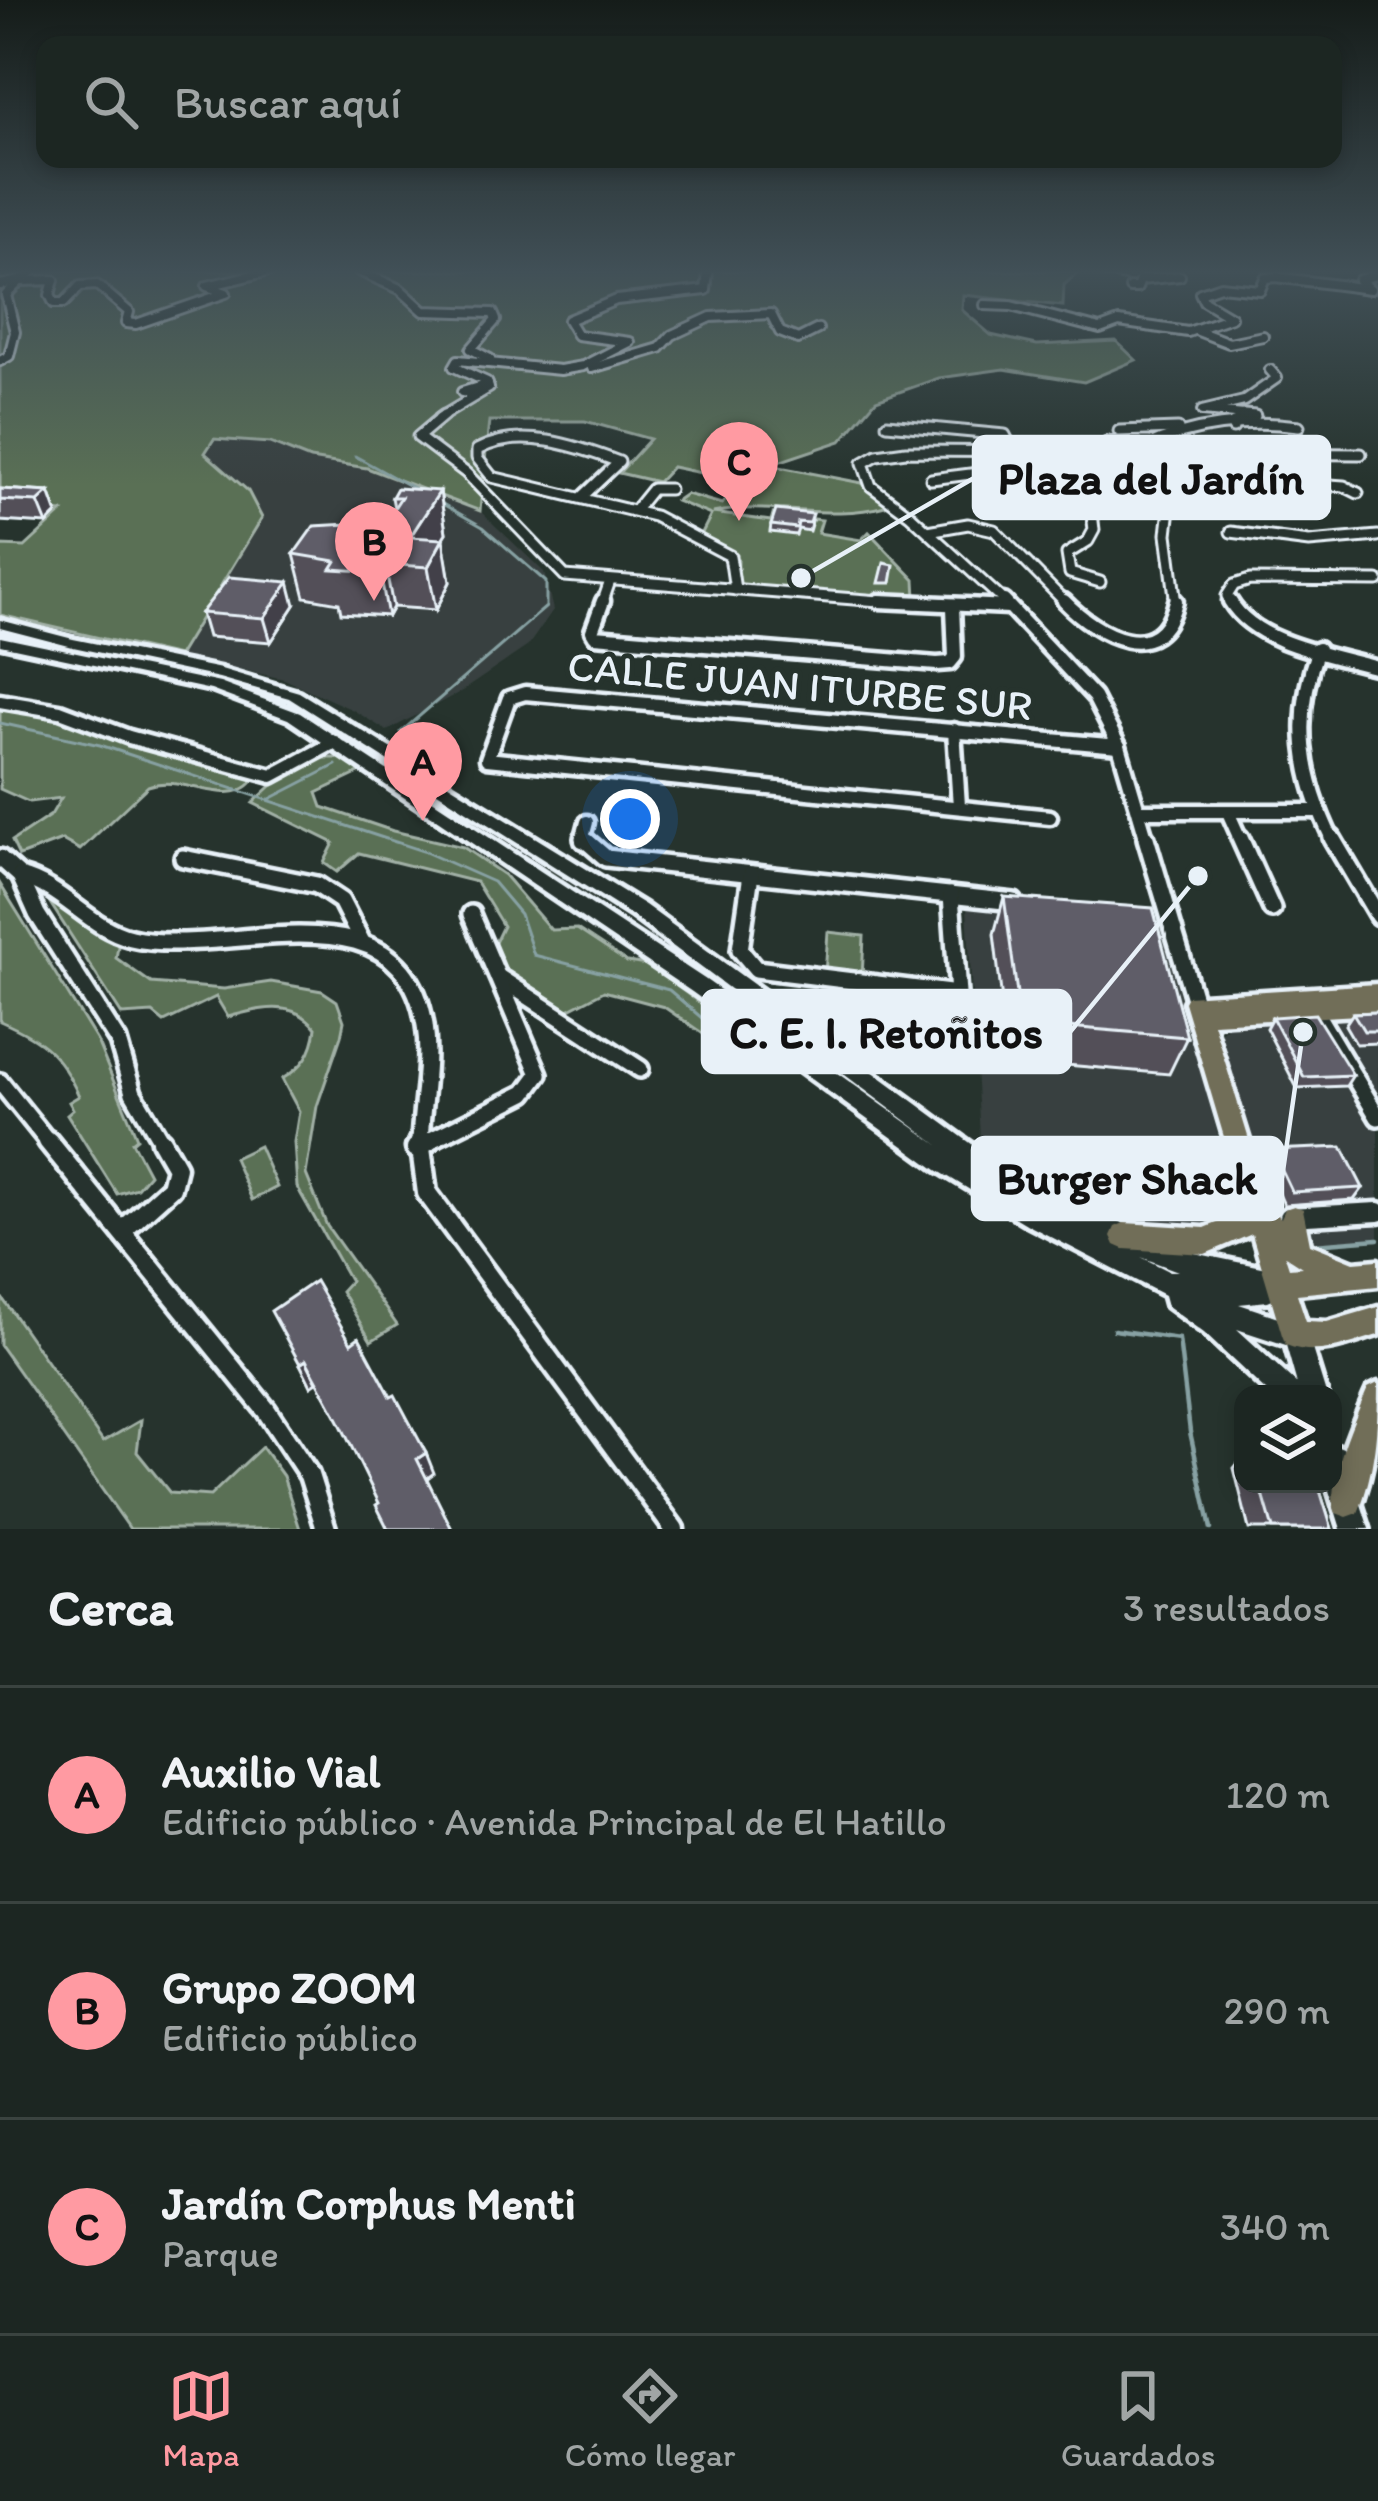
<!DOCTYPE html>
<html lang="es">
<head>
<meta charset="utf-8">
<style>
  :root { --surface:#1c2622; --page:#29322f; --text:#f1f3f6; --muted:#a0a5a5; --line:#3a4340; --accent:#ff9aa2 }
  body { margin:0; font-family:Itim,sans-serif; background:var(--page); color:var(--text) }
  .controls { position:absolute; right:36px; bottom:36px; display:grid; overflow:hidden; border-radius:24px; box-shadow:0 6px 18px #0003 }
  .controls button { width:108px; height:108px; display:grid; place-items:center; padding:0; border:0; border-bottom:3px solid var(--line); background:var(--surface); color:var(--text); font:60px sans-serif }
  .you { position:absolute; left:630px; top:819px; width:42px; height:42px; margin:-30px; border:9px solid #fff; border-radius:50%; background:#1a73e8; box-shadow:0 0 0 18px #1a73e833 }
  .badge { display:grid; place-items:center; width:78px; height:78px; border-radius:50%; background:var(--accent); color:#111; font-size:39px; font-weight:700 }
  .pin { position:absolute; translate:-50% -99px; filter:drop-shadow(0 3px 6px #0008) }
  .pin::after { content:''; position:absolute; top:63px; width:42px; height:36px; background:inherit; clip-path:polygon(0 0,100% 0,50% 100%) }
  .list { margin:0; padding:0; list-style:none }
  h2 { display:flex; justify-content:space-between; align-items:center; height:156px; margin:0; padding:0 48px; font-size:51px }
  h2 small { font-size:39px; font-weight:400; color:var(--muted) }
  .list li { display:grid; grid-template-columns:78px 1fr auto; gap:36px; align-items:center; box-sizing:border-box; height:216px; padding:0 48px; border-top:3px solid var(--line) }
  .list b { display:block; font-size:45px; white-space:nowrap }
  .list p { margin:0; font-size:39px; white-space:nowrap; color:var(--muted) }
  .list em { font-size:39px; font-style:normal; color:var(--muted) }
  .icon { flex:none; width:66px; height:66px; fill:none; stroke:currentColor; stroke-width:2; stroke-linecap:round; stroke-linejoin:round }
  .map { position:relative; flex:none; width:1378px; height:1529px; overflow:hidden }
  .search { position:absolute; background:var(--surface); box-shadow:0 6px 18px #0003; left:36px; right:36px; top:36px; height:132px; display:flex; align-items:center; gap:30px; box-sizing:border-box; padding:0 42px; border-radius:24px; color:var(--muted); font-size:45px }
  .sheet { height:804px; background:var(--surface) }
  nav { display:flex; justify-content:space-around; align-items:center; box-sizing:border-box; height:168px; border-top:3px solid var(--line); background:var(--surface); font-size:33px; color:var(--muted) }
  nav a { display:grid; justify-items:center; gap:6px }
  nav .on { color:var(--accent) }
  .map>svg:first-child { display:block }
</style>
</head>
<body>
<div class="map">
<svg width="1378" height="1529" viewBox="0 0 1378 1529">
  <rect width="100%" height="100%" fill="#26332d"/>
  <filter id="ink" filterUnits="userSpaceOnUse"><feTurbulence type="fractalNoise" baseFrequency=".00833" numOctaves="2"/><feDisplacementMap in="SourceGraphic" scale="24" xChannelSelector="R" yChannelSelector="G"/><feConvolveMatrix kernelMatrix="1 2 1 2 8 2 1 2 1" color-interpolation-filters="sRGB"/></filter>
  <g filter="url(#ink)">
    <g fill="#37403f">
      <polygon points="214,439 270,443 310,459 367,468 480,511 544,572 553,610 528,646 462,691 387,731 353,710 284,679 178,656 262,518 248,491 205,453"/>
      <polygon points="967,907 1162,929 1237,1205 1233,1220 1208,1232 1167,1231 980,1138"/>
      <polygon points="1378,1015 1378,1241 1298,1247 1281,1239 1220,1032 1228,1026"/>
    </g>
    <g fill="#5a7054" stroke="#a1b0a6" stroke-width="3">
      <path d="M0,271H1080L1064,285L1063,306L963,295L962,310L991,335L1037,345L1116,341L1136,360L1084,382L1004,369L939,378L876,400L841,441L769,465L862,483L886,501L885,506C828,522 768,500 713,513L771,521L773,514L822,520L818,533L861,540L869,532L915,580L916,598L737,587L738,560L700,537L711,515L676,501L686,494L722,504L729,496L728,488L706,474L672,467L658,482L619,473L650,439L585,421H489L480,511L367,468L310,459L270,443L214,439L205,453L248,491L262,518L178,656L0,615V546L25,547L63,512L0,507Z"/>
      <path d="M0,703L53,713L256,777C233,813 184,773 148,786L80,850L62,840L19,856L12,841L51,815L61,798L29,802L0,789Z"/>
      <polygon points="315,758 343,758 363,771 317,793 322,807 393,831 463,847 504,875 551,930 577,929 627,962 648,965 733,1027 718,1044 664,1007 604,991 564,1012 487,959 503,926 476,882 359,853 337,872 324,863 334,843 253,803 283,775"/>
      <path d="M0,884L97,1041L137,1138L132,1142L149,1174L137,1188L117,1194L67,1114L73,1109L69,1102L79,1096C59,1053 43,1040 0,1021Z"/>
      <path d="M43,892L120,935L116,958L151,983L224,989L271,982L322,991L337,1001L344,1021L341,1036L317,1106L306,1174L327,1226L397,1325L371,1341L341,1291L350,1281L297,1187L294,1142L299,1111L282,1079C303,1067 313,1053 316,1028C293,999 260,1008 228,1017L216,997L164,1022L153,1013L122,1015Z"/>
      <polygon points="828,932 864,936 862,979 825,974"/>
      <polygon points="259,1146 277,1187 252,1200 234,1158"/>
      <polygon points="0,1295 103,1442 141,1420 137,1452 170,1493 210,1496 262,1447 283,1476 300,1529 130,1529 0,1345"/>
    </g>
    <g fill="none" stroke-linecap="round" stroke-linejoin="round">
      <g stroke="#87a1a3" stroke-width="3">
        <polyline points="355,456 415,489"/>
        <polyline points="0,723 100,745 423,851 493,882 520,914 534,955 669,990 710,1025"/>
        <polyline points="401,732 546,607 546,582 483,527 439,502"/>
        <polyline points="270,799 336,765"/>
      </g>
      <g stroke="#87a1a3" stroke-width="4.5">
        <polyline points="1314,1244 1378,1239"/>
        <polyline points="1114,1330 1179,1339 1190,1432 1211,1529"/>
      </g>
      <defs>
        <g id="street-far4">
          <polyline points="359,271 400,289 424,311 493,313 496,320 471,349 490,359"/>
          <polyline points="1103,271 1130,277 1140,271"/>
          <polyline points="0,285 20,281 33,271"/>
          <polyline points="1130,288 1137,288 1140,280 1180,276"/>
          <polyline points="1369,288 1359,280 1378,274"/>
          <polyline points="985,305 1011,306 1100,329 1119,322 1188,332 1231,317 1204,301 1200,293 1220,286 1260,290 1265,278 1276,277 1370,289"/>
          <polyline points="1198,331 1229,343 1263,336"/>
          <polyline points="0,361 9,356 15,332 6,295 20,281 54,280 50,295 54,303 64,303 80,286 97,285 129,312 126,323 136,324 226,293 207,286 269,271"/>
          <polyline points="592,368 660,348 672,335 711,317 771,314 780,332 798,339 818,329"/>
          <polyline points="476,395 462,392 488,384"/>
          <polyline points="439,418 489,388 487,382 454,367 458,360 560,370 583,366 630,342 577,335 568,320 616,300 706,290 708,271"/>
          <polyline points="1249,418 1255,416 1202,411 1244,401 1277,378 1270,370"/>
        </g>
        <g id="street-far3">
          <polyline points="444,415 418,437 466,473 565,576 917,604"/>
          <polyline points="887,424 1005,435 1013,451 986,472 931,479"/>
          <polyline points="1233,428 1233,423 1255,416 1244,415"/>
          <polyline points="1119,431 1178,429"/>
          <polyline points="1108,442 1149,442"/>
          <polyline points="1085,451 1094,530 1088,541 1067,554 1070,573 1100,582"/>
          <path d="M1146,452L1145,447C1192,425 1248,419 1299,426"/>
          <polyline points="1161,452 1174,474 1167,534 1176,604"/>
          <polyline points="1174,474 1344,486 1358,493"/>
          <path d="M581,498L619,462C577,446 519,426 477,450V458L492,477L654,516L730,556L735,590"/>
          <polyline points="635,510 652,489 669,489"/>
          <polyline points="928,531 968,524 994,530 1067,604"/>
          <polyline points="1231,532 1309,542 1378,536"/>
          <polyline points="602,604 610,581"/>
          <polyline points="1007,604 910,515 871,486 863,463 877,455 906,451 1361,454"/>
          <polyline points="1232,604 1227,596 1234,585 1250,580 1378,581"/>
        </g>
        <g id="street-far2">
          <polyline points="603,601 592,631 595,636 937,664 950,663 955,657 953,607"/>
          <polyline points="879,601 1009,607"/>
          <polyline points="1004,601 1094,697 1119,746 1147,841"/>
          <path d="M1064,601C1097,635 1160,670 1176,601"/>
          <path d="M1230,601C1256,645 1333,655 1378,668"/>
          <path d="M1318,649C1293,717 1301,777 1333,841"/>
          <polyline points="0,701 60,711 129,737 272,776 335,742"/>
          <polyline points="954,730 959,806"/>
          <polyline points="1140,811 1318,811"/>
          <polyline points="1228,812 1241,841"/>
          <polyline points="1050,817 487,759 509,698 525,693 1119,746"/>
          <polyline points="582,841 587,822"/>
        </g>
        <g id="street-far1">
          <polyline points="583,838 606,858 1014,902"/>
          <polyline points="1146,838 1195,1002"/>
          <polyline points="1240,838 1272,909"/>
          <polyline points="1332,838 1378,916"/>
          <polyline points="0,858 20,876 37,914 118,1041 133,1093 163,1144"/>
          <polyline points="183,858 317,885 341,901 362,942"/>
          <polyline points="751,874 740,950 756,969 958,994 951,895"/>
          <path d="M20,876C63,887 89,928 131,938C224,960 402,879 425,1025C431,1064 421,1105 420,1144"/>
          <polyline points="500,978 640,1069"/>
          <polyline points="1310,1003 1378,1117"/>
          <polyline points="0,1082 50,1144"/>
          <polyline points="423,1144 525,1093 539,1074 471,914"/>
        </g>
        <g id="street">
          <polyline points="48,1141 266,1410 309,1475 326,1529"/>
          <polyline points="420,1141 427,1193 674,1529"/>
          <polyline points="416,1148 429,1141"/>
          <polyline points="1289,1217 1378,1212"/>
          <polyline points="122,1231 171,1187 176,1167 161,1141"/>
        </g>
        <g id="secondary">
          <path d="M0,620L73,639L221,669L299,692L645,905L995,1161L1156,1239L1194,1253L1290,1273L1293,1282L1290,1291L1268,1301L1239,1304L1305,1326L1326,1394H1269L1204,1333L1167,1306L1164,1295L1028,1225L937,1170L692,992L288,719L211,690L0,645V637L220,683L300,713L706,980L940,1146L631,915L289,698L219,678L73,647L0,628ZM1037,1205L1141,1257L1178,1271H1169ZM1237,1329L1286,1345L1297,1384Z"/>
          <polygon points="1333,1444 1343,1448 1369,1529 1341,1529 1327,1484 1333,1484"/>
        </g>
        <g id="primary">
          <path d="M1378,984V1014L1213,1023L1270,1208L1281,1218L1285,1209L1294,1206L1303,1209L1310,1244L1354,1262L1378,1260V1286L1297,1294L1306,1321L1327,1322L1378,1307V1335C1348,1344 1317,1358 1286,1345L1282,1335L1252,1234L1205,1254L1124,1249L1115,1245L1111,1236L1115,1227L1124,1223L1205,1228L1246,1211L1184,1002L1187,996ZM1285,1256L1302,1267L1289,1268Z"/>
          <path d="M1378,1383C1378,1427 1375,1472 1358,1513L1347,1517L1336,1513C1324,1485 1356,1416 1368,1388Z"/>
        </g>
      </defs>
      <use href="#street-far4" stroke="#e8f1f8" stroke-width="14"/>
      <use href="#street-far3" stroke="#e8f1f8" stroke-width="15"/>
      <use href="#street-far2" stroke="#e8f1f8" stroke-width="21"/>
      <use href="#street-far1" stroke="#e8f1f8" stroke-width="24"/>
      <use href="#street" stroke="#e8f1f8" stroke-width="27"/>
      <use href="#secondary" stroke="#e8f1f8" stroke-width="10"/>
      <use href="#primary" stroke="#e8f1f8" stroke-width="9"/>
      <use href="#street-far4" stroke="#26332d" stroke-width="8"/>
      <use href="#street-far3" stroke="#26332d" stroke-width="9"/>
      <use href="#street-far2" stroke="#26332d" stroke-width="12"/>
      <use href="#street-far1" stroke="#26332d" stroke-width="15"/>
      <use href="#street" stroke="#26332d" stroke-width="18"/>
      <use href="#secondary" fill="#26332d" fill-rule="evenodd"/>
      <use href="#primary" fill="#716e59" fill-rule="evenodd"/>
    </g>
    <g fill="#525059" stroke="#e8f1f8" stroke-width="3">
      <polygon points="0,489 49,492 57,514 47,524 0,521"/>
      <polygon points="440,491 446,533 442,539 450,582 436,610 393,607 388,616 341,613 339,603 305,597 294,554 385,522 394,508 392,497"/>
      <polygon points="812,521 809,531 798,529 796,535 770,532 771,525"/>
      <polygon points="295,605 271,642 208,637 201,613"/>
      <polygon points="1004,897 1187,1037 1169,1074 1009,1060 994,934"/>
      <polygon points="1378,1012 1378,1043 1356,1044 1345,1025 1353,1013"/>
      <polygon points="1272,1017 1353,1075 1346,1086 1297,1088 1266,1028"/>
      <polygon points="1272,1150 1363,1188 1354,1200 1284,1205 1265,1162"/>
      <polygon points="1243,1457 1243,1484 1318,1484 1332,1529 1249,1529 1234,1468"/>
    </g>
    <g fill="#424149" stroke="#e8f1f8" stroke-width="3">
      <polygon points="440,491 446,533 425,566 410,537"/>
      <polygon points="49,492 57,514 47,524 38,502"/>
      <polygon points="443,539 450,582 436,610 428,567"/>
      <polygon points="385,564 393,607 388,616 380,572"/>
      <polygon points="289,582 295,605 271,642 264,618"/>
      <polygon points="306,1360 317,1382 311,1386 300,1364"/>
      <polygon points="426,1453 434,1473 425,1480 417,1459"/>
    </g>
    <g fill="#5f5d68" stroke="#e8f1f8" stroke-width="3">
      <polygon points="397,488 440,491 410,537 443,539 428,567 385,564 380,572 331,569 336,561 294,554 314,526 385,522 401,497 392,497"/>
      <polygon points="0,489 49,492 38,502 0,500"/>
      <polygon points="776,510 813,514 810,523 798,522 797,528 771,525"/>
      <polygon points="884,563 894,565 891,583 879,583"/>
      <polygon points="229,577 289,582 264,618 201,613"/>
      <polygon points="1004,897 1153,908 1187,1037 1021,1023"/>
      <polygon points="1378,1012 1378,1031 1364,1031 1353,1013"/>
      <polygon points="1315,1014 1353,1075 1304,1077 1272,1017"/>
      <polygon points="1342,1147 1363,1188 1292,1192 1272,1150"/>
      <polygon points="315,1281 351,1343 359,1337 391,1397 395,1395 426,1453 417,1459 452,1529 388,1529 376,1505 379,1503 339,1421 306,1360 300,1364 271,1311"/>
      <polygon points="1260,1484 1318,1484 1332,1529 1273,1529"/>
    </g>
  </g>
  <linearGradient id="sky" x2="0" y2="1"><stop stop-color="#151c19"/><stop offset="0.56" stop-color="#415057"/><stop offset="1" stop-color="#415057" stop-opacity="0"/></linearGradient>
  <rect width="1378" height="485" fill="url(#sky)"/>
  <g text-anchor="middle" stroke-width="10" stroke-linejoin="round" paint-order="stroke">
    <g font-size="42" fill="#e8f1f8" stroke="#26332d">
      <text transform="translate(800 685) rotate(5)" y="15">CALLE JUAN ITURBE SUR</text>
    </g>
  </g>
  <path fill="none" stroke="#e8f1f8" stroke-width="4.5" d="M801 578L974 478M1198 876L1070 1032M1303 1032L1282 1178"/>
  <g fill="#e8f1f8" stroke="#26332d" stroke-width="4.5">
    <circle cx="801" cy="578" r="12"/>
    <circle cx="1198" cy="876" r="12"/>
    <circle cx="1303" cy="1032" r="12"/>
  </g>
  <g fill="#e8f1f8" stroke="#e8f1f8" stroke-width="4.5">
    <rect x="974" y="437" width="355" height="81" rx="12"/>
    <rect x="703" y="991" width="367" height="81" rx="12"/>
    <rect x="973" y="1138" width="309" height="81" rx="12"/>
  </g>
  <g font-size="45" text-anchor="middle" font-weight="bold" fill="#111">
    <text x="1151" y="494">Plaza del Jardín</text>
    <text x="886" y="1048">C. E. I. Retoñitos</text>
    <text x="1127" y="1194">Burger Shack</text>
  </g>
</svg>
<div class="controls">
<button><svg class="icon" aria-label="layers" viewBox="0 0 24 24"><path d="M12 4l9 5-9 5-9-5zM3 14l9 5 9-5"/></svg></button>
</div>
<div class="you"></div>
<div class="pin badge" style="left:423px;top:821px">A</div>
<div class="pin badge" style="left:374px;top:601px">B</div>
<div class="pin badge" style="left:739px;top:521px">C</div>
<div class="search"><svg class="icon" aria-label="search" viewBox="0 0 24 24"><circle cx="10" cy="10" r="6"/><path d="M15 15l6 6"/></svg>Buscar aquí</div>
</div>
<section class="sheet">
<h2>Cerca<small>3 resultados</small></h2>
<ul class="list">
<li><span class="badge">A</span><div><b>Auxilio Vial</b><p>Edificio público · Avenida Principal de El Hatillo</p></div><em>120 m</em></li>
<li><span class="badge">B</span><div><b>Grupo ZOOM</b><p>Edificio público</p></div><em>290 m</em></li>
<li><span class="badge">C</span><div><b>Jardín Corphus Menti</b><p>Parque</p></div><em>340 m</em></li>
</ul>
</section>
<nav>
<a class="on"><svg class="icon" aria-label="map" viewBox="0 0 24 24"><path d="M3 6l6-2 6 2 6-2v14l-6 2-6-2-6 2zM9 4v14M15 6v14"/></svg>Mapa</a>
<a><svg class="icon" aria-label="directions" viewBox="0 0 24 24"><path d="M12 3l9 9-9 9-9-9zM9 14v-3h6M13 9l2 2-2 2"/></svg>Cómo llegar</a>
<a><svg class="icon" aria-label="saved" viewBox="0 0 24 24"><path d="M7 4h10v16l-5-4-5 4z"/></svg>Guardados</a>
</nav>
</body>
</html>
